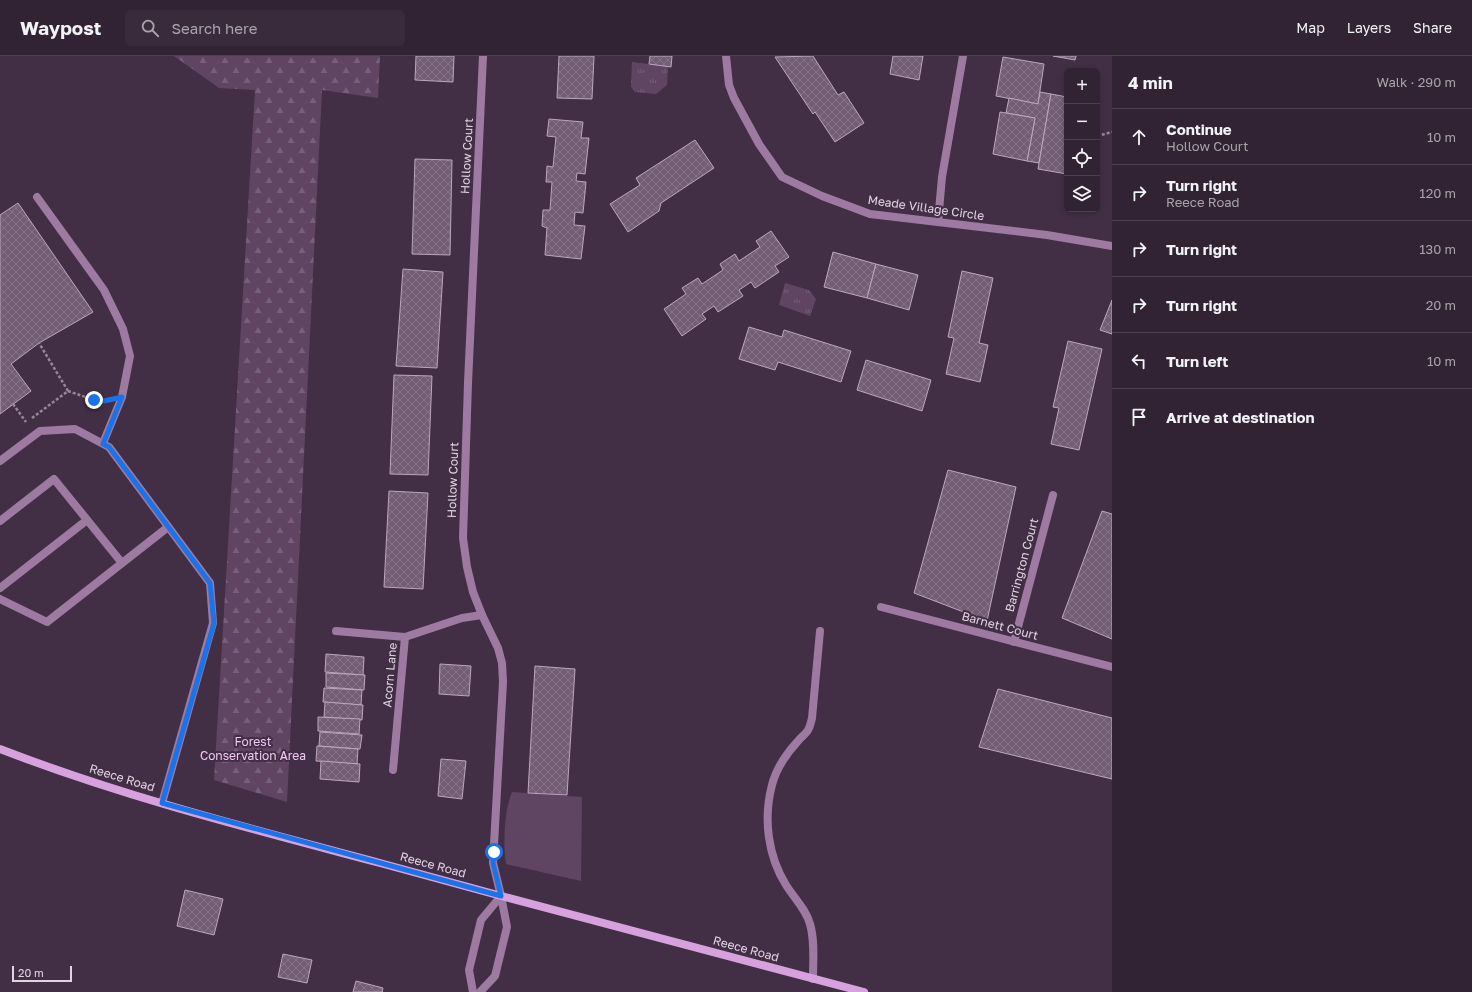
<!DOCTYPE html>
<html lang="en">
<head>
<meta charset="utf-8">
<style>
  :root { --surface:#322334; --page:#3a2b3c; --text:#f1f3f6; --muted:#a8a4ac; --line:#4d404f }
  body { margin:0; font-family:"Golos Text",sans-serif; background:var(--page); color:var(--text) }
  .controls { position:absolute; right:12px; top:12px; display:grid; overflow:hidden; border-radius:6px; box-shadow:0 2px 6px #0003 }
  .controls button { width:36px; height:36px; display:grid; place-items:center; padding:0; border:0; border-bottom:1px solid var(--line); background:var(--surface); color:var(--text); font:20px sans-serif }
  .scale { position:absolute; left:12px; bottom:10px; width:60px; box-sizing:border-box; padding-left:4px; border:2px solid #e1d4e2; border-top:0; font-size:11px; line-height:14px; white-space:nowrap; color:#e1d4e2; -webkit-text-stroke:3px #422f45; paint-order:stroke }
  .stop { position:absolute; width:12px; height:12px; margin:-9px; border:3px solid #1a73e8; border-radius:50%; background:#fff }
  .stop.end { background:#1a73e8; border-color:#fff; box-shadow:0 1px 4px #0008 }
  .list { margin:0; padding:0; list-style:none }
  h2 { display:flex; justify-content:space-between; align-items:center; height:52px; margin:0; padding:0 16px; font-size:17px }
  h2 small { font-size:13px; font-weight:400; color:var(--muted) }
  .list li { display:grid; grid-template-columns:26px 1fr auto; gap:12px; align-items:center; box-sizing:border-box; height:56px; padding:0 16px; border-top:1px solid var(--line) }
  .list b { display:block; font-size:15px; white-space:nowrap }
  .list p { margin:0; font-size:13px; white-space:nowrap; color:var(--muted) }
  .list em { font-size:13px; font-style:normal; color:var(--muted) }
  .icon { flex:none; width:22px; height:22px; fill:none; stroke:currentColor; stroke-width:2; stroke-linecap:round; stroke-linejoin:round }
  .map { position:relative; flex:none; width:1112px; height:936px; overflow:hidden }
  header { display:flex; align-items:center; gap:24px; box-sizing:border-box; height:56px; padding:0 20px; background:var(--surface); border-bottom:1px solid var(--line) }
  header strong { font-size:19px }
  nav { display:flex; gap:22px; margin-inline-start:auto; font-size:14px }
  .search { width:280px; height:36px; background:var(--page); display:flex; align-items:center; gap:10px; box-sizing:border-box; padding:0 14px; border-radius:6px; color:var(--muted); font-size:15px }
  main { display:flex }
  aside { flex:1; background:var(--surface) }
  .map>svg:first-child { display:block }
</style>
</head>
<body>
<header>
<strong>Waypost</strong>
<div class="search"><svg class="icon" aria-label="search" viewBox="0 0 24 24"><circle cx="10" cy="10" r="6"/><path d="M15 15l6 6"/></svg>Search here</div>
<nav><a>Map</a><a>Layers</a><a>Share</a></nav>
</header>
<main>
<div class="map">
<svg width="1112" height="936" viewBox="0 0 1112 936">
  <defs>
    <pattern id="forest-firs" width="22" height="20" patternUnits="userSpaceOnUse"><rect width="22" height="20" fill="#604563"/><path d="M5 1l3.5 6h-7zM16 11l3.5 6h-7z" fill="#765f79"/></pattern>
    <pattern id="park-tufts" width="24" height="20" patternUnits="userSpaceOnUse"><rect width="24" height="20" fill="#604563"/><path d="M3 7l-1-3M5 7V3M7 7l1-3M15 17l-1-3M17 17v-4M19 17l1-3" fill="none" stroke="#765f79"/></pattern>
    <pattern id="building-cross-hatch" width="8" height="8" patternUnits="userSpaceOnUse"><rect width="8" height="8" fill="#735d75"/><path d="M0 0l8 8M0 8l8-8" fill="none" stroke="#877388"/></pattern>
  </defs>
  <rect width="100%" height="100%" fill="#422f45"/>
  <path fill="#604563" d="M512,736L582,741L581,825L506,808C503,788 504,755 512,736Z"/>
  <polygon fill="url(#forest-firs)" points="174,0 380,0 378,42 322,34 287,746 214,724 255,34 219,32"/>
  <g fill="url(#park-tufts)">
    <polygon points="632,6 649,8 668,8 667,29 656,38 635,36 631,31"/>
    <polygon points="785,227 809,234 816,243 810,260 779,249"/>
  </g>
  <g fill="url(#building-cross-hatch)" stroke="#bda6c0">
    <polygon points="416,0 454,0 453,26 415,24"/>
    <polygon points="559,0 594,0 592,43 557,42"/>
    <polygon points="650,0 672,0 671,11 649,8"/>
    <polygon points="813,0 838,39 844,36 864,67 835,86 815,56 813,58 775,1"/>
    <polygon points="893,0 923,0 919,24 890,18"/>
    <polygon points="1053,0 1076,0 1075,4"/>
    <polygon points="1003,1 1044,8 1038,48 996,40"/>
    <polygon points="1040,36 1051,38 1039,107 1027,105 1035,62 1006,57 1009,42 1038,48"/>
    <polygon points="1051,38 1067,41 1067,118 1038,113"/>
    <polygon points="1000,56 1035,62 1027,105 993,98"/>
    <polygon points="549,63 583,66 581,82 589,82 585,118 577,117 576,125 586,126 583,157 575,156 574,169 585,170 581,203 545,199 547,172 542,170 543,154 550,154 552,126 546,126 547,110 553,111 556,81 547,80"/>
    <polygon points="695,84 714,112 661,147 659,155 628,176 610,148 640,129 636,122"/>
    <polygon points="415,103 452,104 450,199 412,198"/>
    <polygon points="18,147 93,256 39,287 11,308 31,335 0,358 0,159"/>
    <polygon points="771,175 789,201 775,210 779,216 755,232 751,226 739,234 743,240 718,256 714,250 702,258 706,263 682,280 664,253 686,238 682,232 698,222 702,228 723,214 720,208 735,198 739,205 760,191 756,185"/>
    <polygon points="833,196 876,208 867,242 824,231"/>
    <polygon points="876,208 918,219 909,254 867,242"/>
    <polygon points="403,213 443,216 437,312 396,310"/>
    <polygon points="962,215 993,222 979,287 988,289 980,326 946,318 954,282 948,281"/>
    <polygon points="1112,244 1112,278 1100,274"/>
    <polygon points="749,271 782,281 784,274 851,295 841,326 778,306 775,314 739,303"/>
    <polygon points="1068,285 1102,293 1079,394 1051,388 1059,352 1053,351"/>
    <polygon points="866,304 931,324 922,355 857,334"/>
    <polygon points="394,319 432,320 428,419 390,418"/>
    <polygon points="948,414 1016,431 987,565 914,537"/>
    <polygon points="389,435 428,437 423,533 384,531"/>
    <polygon points="1102,455 1112,458 1112,583 1062,562"/>
    <polygon points="326,598 364,601 363,619 325,616"/>
    <polygon points="440,608 471,610 469,640 439,638"/>
    <polygon points="535,610 575,613 567,739 528,737"/>
    <polygon points="326,617 365,619 364,634 326,631"/>
    <polygon points="324,632 362,634 361,649 323,646"/>
    <polygon points="998,633 1112,662 1112,723 979,691"/>
    <polygon points="325,646 363,649 362,664 324,661"/>
    <polygon points="318,661 360,663 359,678 318,675"/>
    <polygon points="320,676 362,679 360,693 319,690"/>
    <polygon points="317,690 358,693 357,708 316,705"/>
    <polygon points="441,703 466,705 462,743 438,740"/>
    <polygon points="321,705 360,708 359,726 320,723"/>
    <polygon points="185,834 223,843 214,879 177,870"/>
    <polygon points="283,898 312,904 307,927 278,921"/>
    <polygon points="356,925 383,932 382,936 383,936 353,936"/>
  </g>
  <g fill="none" stroke-linecap="round" stroke-linejoin="round">
    <g stroke="#968798" stroke-width="2.5" stroke-dasharray="3 2" stroke-linecap="butt">
      <polyline points="1097,80 1112,76"/>
      <polyline points="68,335 94,344 106,345"/>
      <polyline points="13,348 26,366"/>
      <polyline points="32,362 68,335 39,287"/>
    </g>
    <g stroke="#9d7ba1" stroke-width="8">
      <polyline points="37,141 104,234 123,273 130,300 122,341 103,387"/>
      <polyline points="938,166 942,121 963,0"/>
      <polyline points="0,405 40,375 75,373 109,391 210,527 213,567 162,747"/>
      <polyline points="0,465 54,423 122,507"/>
      <polyline points="0,532 87,464"/>
      <polyline points="0,543 47,566 168,471"/>
      <path d="M813,923C813,905 815,885 810,868C806,853 794,842 786,829C768,800 763,763 772,729C776,713 787,697 798,685C801,681 806,678 808,674C810,671 811,666 812,662L820,575"/>
    </g>
    <g stroke="#9d7ba1" stroke-width="8">
      <polyline points="726,0 729,29 734,42 759,88 782,121 822,140 870,158 1047,179 1112,190"/>
      <polyline points="881,551 1112,611"/>
      <polyline points="336,575 405,581"/>
      <polyline points="1014,586 1053,439"/>
      <polyline points="393,714 405,581 462,562 482,559"/>
      <polyline points="473,936 469,914 481,864 501,840"/>
      <polyline points="480,936 495,920 507,871 501,840 493,807 503,626 502,607 498,592 482,559 473,536 467,511 463,482 468,327 483,0"/>
    </g>
    <path stroke="#d7a1de" stroke-width="8" d="M0,693C124,741 252,773 380,807C541,851 702,894 864,936"/>
  </g>
  <g fill="none" stroke-linecap="round" stroke-linejoin="round">
    <polyline stroke="#1a73e8" stroke-width="5" points="94,344 104,345 122,341 103,388 109,391 210,527 214,567 162,747 501,840 493,807 494,796"/>
  </g>
  <g text-anchor="middle" stroke-width="4" stroke-linejoin="round" paint-order="stroke">
    <g font-size="12" fill="#e1d4e2" stroke="#422f45">
      <text transform="translate(467 100) rotate(-87)" y="4">Hollow Court</text>
      <text transform="translate(926 152) rotate(8)" y="4">Meade Village Circle</text>
      <text transform="translate(453 424) rotate(-88)" y="4">Hollow Court</text>
      <text transform="translate(1022 509) rotate(-75)" y="4">Barrington Court</text>
      <text transform="translate(1000 570) rotate(15)" y="4">Barnett Court</text>
      <text transform="translate(390 619) rotate(-85)" y="4">Acorn Lane</text>
      <text transform="translate(122 722) rotate(17)" y="4">Reece Road</text>
      <text transform="translate(433 809) rotate(15)" y="4">Reece Road</text>
      <text transform="translate(746 893) rotate(15)" y="4">Reece Road</text>
    </g>
    <g font-size="12" fill="#f2caf7" stroke="#422f45">
      <text x="253" y="690">Forest<tspan x="253" dy="14">Conservation Area</tspan></text>
    </g>
  </g>
</svg>
<div class="controls">
<button>+</button>
<button>−</button>
<button><svg class="icon" aria-label="locate" viewBox="0 0 24 24"><circle cx="12" cy="12" r="6"/><path d="M12 2v4M12 18v4M2 12h4M18 12h4"/></svg></button>
<button><svg class="icon" aria-label="layers" viewBox="0 0 24 24"><path d="M12 4l9 5-9 5-9-5zM3 14l9 5 9-5"/></svg></button>
</div>
<div class="scale">20 m</div>
<div class="stop" style="left:494px;top:796px"></div>
<div class="stop end" style="left:94px;top:344px"></div>
</div>
<aside>
<h2>4 min<small>Walk · 290 m</small></h2>
<ul class="list">
<li><svg class="icon" aria-label="ahead" viewBox="0 0 24 24"><path d="M12 20V5M6 11l6-6 6 6"/></svg><div><b>Continue</b><p>Hollow Court</p></div><em>10 m</em></li>
<li><svg class="icon" aria-label="right" viewBox="0 0 24 24"><path d="M7 20v-9h11M14 6l5 5-5 5"/></svg><div><b>Turn right</b><p>Reece Road</p></div><em>120 m</em></li>
<li><svg class="icon" aria-label="right" viewBox="0 0 24 24"><path d="M7 20v-9h11M14 6l5 5-5 5"/></svg><div><b>Turn right</b></div><em>130 m</em></li>
<li><svg class="icon" aria-label="right" viewBox="0 0 24 24"><path d="M7 20v-9h11M14 6l5 5-5 5"/></svg><div><b>Turn right</b></div><em>20 m</em></li>
<li><svg class="icon" aria-label="left" viewBox="0 0 24 24"><path d="M17 20v-9H6M10 6l-5 5 5 5"/></svg><div><b>Turn left</b></div><em>10 m</em></li>
<li><svg class="icon" aria-label="arrive" viewBox="0 0 24 24"><path d="M6 21V4h12l-3 4 3 4H6"/></svg><div><b>Arrive at destination</b></div></li>
</ul>
</aside>
</main>
</body>
</html>
